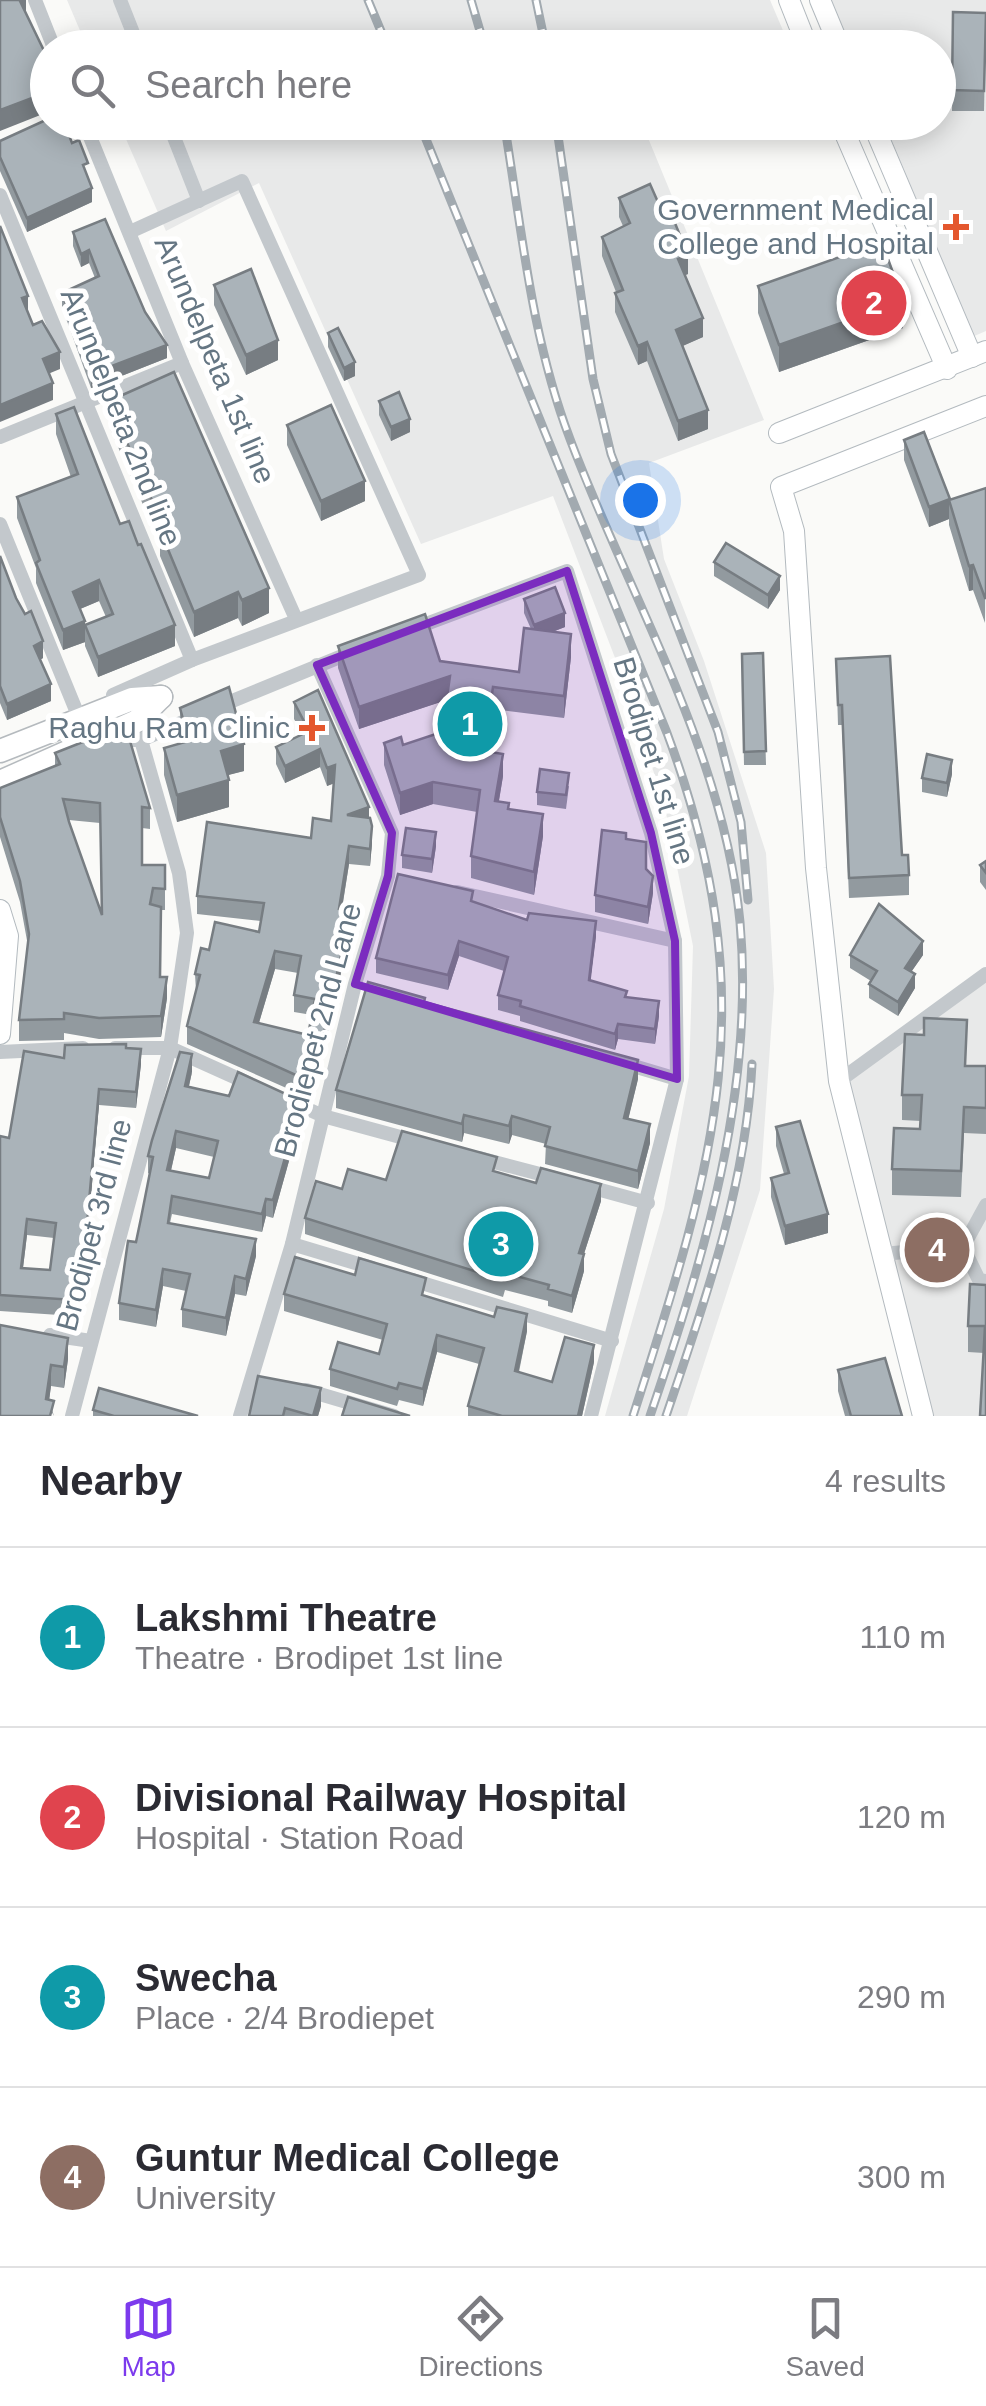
<!DOCTYPE html>
<html lang="en">
<head>
<meta charset="utf-8">
<style>
  :root { --surface:#fff; --page:#f2f2f3; --text:#2b2b33; --muted:#7c7c81; --line:#e1e1e2; --accent:#7c3aed }
  body { margin:0; font-family:Helvetica,sans-serif; background:var(--page); color:var(--text) }
  .you { position:absolute; left:640px; top:500px; width:35px; height:35px; margin:-25px; border:8px solid #fff; border-radius:50%; background:#1a73e8; box-shadow:0 0 0 15px #1a73e833 }
  .badge { display:grid; place-items:center; width:65px; height:65px; border-radius:50%; background:var(--accent); color:#fff; font-size:32px; font-weight:700 }
  .pin { position:absolute; translate:-50% -50%; border:5px solid #fff; box-shadow:0 2px 10px #0006 }
  .list { margin:0; padding:0; list-style:none }
  h2 { display:flex; justify-content:space-between; align-items:center; height:130px; margin:0; padding:0 40px; font-size:42px }
  h2 small { font-size:32px; font-weight:400; color:var(--muted) }
  .list li { display:grid; grid-template-columns:65px 1fr auto; gap:30px; align-items:center; box-sizing:border-box; height:180px; padding:0 40px; border-top:2px solid var(--line) }
  .list b { display:block; font-size:38px; white-space:nowrap }
  .list p { margin:0; font-size:32px; white-space:nowrap; color:var(--muted) }
  .list em { font-size:32px; font-style:normal; color:var(--muted) }
  .icon { flex:none; width:55px; height:55px; fill:none; stroke:currentColor; stroke-width:2; stroke-linecap:round; stroke-linejoin:round }
  .map { position:relative; flex:none; width:986px; height:1416px; overflow:hidden }
  .search { position:absolute; background:var(--surface); box-shadow:0 5px 25px #0003; left:30px; right:30px; top:30px; height:110px; display:flex; align-items:center; gap:25px; box-sizing:border-box; padding:0 35px; border-radius:55px; color:var(--muted); font-size:38px }
  .sheet { height:850px; background:var(--surface) }
  nav { display:flex; justify-content:space-around; align-items:center; box-sizing:border-box; height:140px; border-top:2px solid var(--line); background:var(--surface); font-size:28px; color:var(--muted) }
  nav a { display:grid; justify-items:center; gap:5px }
  nav .on { color:var(--accent) }
  .map>svg:first-child { display:block }
</style>
</head>
<body>
<div class="map">
<svg width="986" height="1416" viewBox="0 0 986 1416">
  <rect width="100%" height="100%" fill="#fafaf8"/>
  <g fill="#e8e9e9">
    <polygon points="67,0 770,0 790,47 87,47"/>
    <polygon points="830,0 986,0 986,331 972,337 882,123 938,122 938,48 850,47"/>
    <polygon points="119,123 658,123 644,128 764,420 649,463 664,559 704,661 766,853 774,989 760,1190 687,1416 605,1416 664,1209 689,1076 693,946 665,808 630,697 553,496 421,544 259,183 166,231"/>
    <polygon points="986,979 986,1416 934,1416 842,1083"/>
  </g>
  <g fill="none" stroke-linecap="round" stroke-linejoin="round">
    <defs>
      <g id="secondary">
        <polyline points="789,0 808,48"/>
        <polyline points="820,0 840,48"/>
        <polyline points="840,122 947,369"/>
        <polyline points="872,122 972,357"/>
        <polyline points="779,433 986,351"/>
        <polyline points="0,910 8,936 0,1034"/>
        <polyline points="923,1416 839,1081 816,868 794,531 781,487 986,406"/>
      </g>
      <g id="primary">
        <polyline points="0,751 132,699 161,697"/>
        <polyline points="0,782 137,721 161,697"/>
      </g>
    </defs>
    <use href="#secondary" stroke="#b3babf" stroke-width="22"/>
    <use href="#primary" stroke="#b5babe" stroke-width="25"/>
    <g stroke="#c3c8cc" stroke-width="14">
      <polyline points="35,0 54,48"/>
      <polyline points="120,0 139,48"/>
      <polyline points="84,122 182,363 296,619"/>
      <polyline points="168,122 199,201"/>
      <polyline points="0,195 192,660"/>
      <polyline points="0,437 182,363"/>
      <polyline points="0,524 80,720"/>
      <polyline points="410,630 567,571 651,833 675,941 677,1079 591,1416"/>
      <polyline points="113,695 192,660 419,575 242,181 132,231"/>
      <polyline points="220,706 352,652"/>
      <polyline points="141,740 195,717"/>
      <polyline points="457,892 675,941"/>
      <polyline points="115,1048 170,1048 250,1084"/>
      <polyline points="0,1052 83,1048"/>
      <polyline points="620,1062 677,1079"/>
      <polyline points="839,1081 986,974"/>
      <polyline points="288,1100 323,1116 415,1141"/>
      <polyline points="479,1158 555,1178"/>
      <polyline points="586,1186 648,1203"/>
      <polyline points="292,1244 372,1268"/>
      <polyline points="963,1247 986,1205"/>
      <polyline points="963,1247 979,1280 986,1281"/>
      <polyline points="882,1254 963,1247"/>
      <polyline points="412,1280 612,1341"/>
      <polyline points="50,1335 91,1341"/>
      <polyline points="306,1390 394,1416"/>
      <polyline points="72,1416 170,1048 187,933 179,873 141,740 132,740"/>
      <polyline points="240,1416 292,1244 355,984 388,876 392,833 317,665"/>
    </g>
    <use href="#secondary" stroke="#fff" stroke-width="20"/>
    <use href="#primary" stroke="#fff" stroke-width="22"/>
    <defs>
      <g id="rail">
        <polyline points="368,0 388,48"/>
        <polyline points="471,0 485,48"/>
        <polyline points="536,0 546,48"/>
        <path d="M419,122L667,733C766,999 716,1158 633,1416"/>
        <path d="M504,122C522,230 531,337 570,439C629,596 724,752 740,922C755,1092 704,1257 650,1416"/>
        <polyline points="556,122 593,379 611,454 718,732 741,822 748,900"/>
        <path d="M666,1416C705,1301 746,1186 752,1064"/>
      </g>
    </defs>
    <use href="#rail" stroke="#a2aab0" stroke-width="9"/>
    <use href="#rail" stroke="#fff" stroke-width="5" stroke-dasharray="15" stroke-linecap="butt"/>
  </g>
  <g fill="#929a9f" fill-rule="evenodd">
    <polygon points="953,12 986,13 984,111 952,111"/>
    <polygon points="0,141 88,177 92,202 27,232 0,171"/>
    <polygon points="619,198 688,274 685,275 703,337 682,346 708,429 678,441 647,361 638,365 615,312 615,293 616,292 602,256 602,237 623,226 619,217"/>
    <polygon points="73,232 145,312 167,358 91,388 62,307 62,293 95,278 89,263 81,267 73,246"/>
    <polygon points="214,285 278,360 246,375 214,305"/>
    <polygon points="758,286 903,328 779,372 758,313"/>
    <polygon points="328,333 355,376 344,381 328,347"/>
    <polygon points="109,401 269,613 242,626 238,618 194,637 160,556 160,544 109,426"/>
    <polygon points="379,401 410,432 391,441 379,415"/>
    <polygon points="56,414 120,524 175,646 98,677 85,646 85,625 106,617 99,601 80,609 85,642 63,650 36,583 36,568 17,518 17,497 71,477 56,434"/>
    <polygon points="287,425 365,501 321,521 287,445"/>
    <polygon points="904,440 950,500 986,488 985,623 973,590 969,591 949,525 949,519 929,527 904,460"/>
    <polygon points="0,556 16,598 43,658 40,660 51,701 7,720 0,703"/>
    <polygon points="714,562 780,590 768,609 714,576"/>
    <polygon points="524,599 565,627 552,632 571,657 564,718 493,709 487,752 503,776 499,801 543,836 534,895 471,878 471,856 477,812 433,804 400,815 384,765 384,743 403,745 442,732 446,700 359,729 338,668 338,646 519,672 531,629 524,613"/>
    <polygon points="763,653 766,765 744,765 742,654"/>
    <polygon points="836,659 909,875 909,895 849,898 842,725 838,725"/>
    <path d="M294,702L369,818L372,843L370,866L349,864L342,909L349,928L344,959L314,1095L309,1098L187,1044V1026L196,991L195,974L209,950L259,932L261,921L197,914V896L311,838L331,821L334,783L327,786L320,767L285,783L276,764V747L302,734L294,719ZM275,969L298,973L294,995V1012L312,1015L308,1035L259,1023Z"/>
    <polygon points="180,708 244,771 227,775 229,807 177,822 164,775 164,748 182,743 180,735"/>
    <path d="M55,753L150,808V829L142,828V865H165V910H161V977L167,998L161,1037L99,1039L64,1033V1040L19,1041V1020L28,946L20,902L0,837V788L55,766ZM69,820L100,823L101,914Z"/>
    <polygon points="952,774 947,797 922,792 922,778"/>
    <polygon points="569,786 566,809 537,805 537,792"/>
    <polygon points="626,839 646,869 653,893 648,924 595,912 595,895"/>
    <polygon points="436,846 432,873 402,868 402,855"/>
    <polygon points="986,861 986,890 980,882 980,865"/>
    <polygon points="473,902 527,920 596,936 590,981 627,998 659,1016 655,1044 618,1039 615,1050 520,1021 520,1016 498,1010 498,995 504,971 459,956 448,990 376,973 376,958"/>
    <polygon points="850,955 923,955 911,972 915,988 898,1016 869,998 869,984 871,981 850,968"/>
    <polygon points="425,1003 638,1079 628,1119 650,1143 638,1189 545,1164 546,1144 512,1135 509,1144 464,1133 462,1142 336,1108 336,1090"/>
    <polygon points="924,1035 966,1066 986,1066 986,1134 964,1133 961,1197 892,1195 892,1169 920,1129 921,1121 902,1120 902,1095"/>
    <path d="M126,1048L141,1064L136,1108L99,1105L84,1274L77,1273L74,1316L0,1311V1136L9,1138L64,1058ZM27,1235L54,1238L50,1270L23,1268Z"/>
    <path d="M192,1072L189,1086L301,1118L273,1218L266,1216L262,1232L172,1214L170,1223L256,1256L246,1296L235,1294L226,1336L182,1327V1309L186,1291L163,1286L156,1327L119,1320V1303L136,1242L150,1174L148,1173V1156ZM176,1148L214,1157L209,1178L171,1171Z"/>
    <polygon points="776,1127 828,1233 785,1245 771,1197 771,1178 784,1174 776,1146"/>
    <polygon points="497,1172 601,1201 584,1254 584,1271 572,1313 548,1306 548,1301 505,1290 503,1297 305,1234 305,1218 342,1189 386,1180"/>
    <polygon points="986,1285 984,1353 968,1352 968,1326"/>
    <polygon points="284,1294 426,1297 527,1331 519,1372 552,1382 594,1362 582,1416 468,1416 468,1406 479,1364 437,1352 423,1406 399,1400 397,1406 330,1386 330,1369 379,1354 383,1340 284,1311"/>
    <polygon points="0,1325 68,1359 64,1388 51,1386 49,1400 54,1416"/>
    <polygon points="838,1370 902,1416 845,1416 838,1391"/>
    <polygon points="258,1376 321,1406 318,1416 249,1416"/>
    <polygon points="93,1410 198,1416 93,1416"/>
  </g>
  <g fill="#777d82">
    <polygon points="22,0 26,0 26,18 20,1"/>
    <polygon points="48,92 48,112 0,131 0,110"/>
    <polygon points="92,188 92,202 27,232 27,218"/>
    <polygon points="89,250 89,263 81,267 81,254"/>
    <polygon points="688,255 688,274 678,278 678,259"/>
    <polygon points="28,296 28,313 22,298"/>
    <polygon points="903,301 903,328 779,372 779,345"/>
    <polygon points="703,318 703,337 676,349 676,330"/>
    <polygon points="278,340 278,360 246,375 246,355"/>
    <polygon points="647,342 647,361 638,365 638,346"/>
    <polygon points="167,345 167,358 91,388 91,374"/>
    <polygon points="60,352 60,369 43,376 43,359"/>
    <polygon points="355,362 355,376 344,381 344,368"/>
    <polygon points="53,383 53,400 0,422 0,405"/>
    <polygon points="708,410 708,429 678,441 678,421"/>
    <polygon points="410,419 410,432 391,441 391,427"/>
    <polygon points="365,481 365,501 321,521 321,501"/>
    <polygon points="949,500 949,519 929,527 929,507"/>
    <polygon points="973,565 973,590 969,591 969,566"/>
    <polygon points="780,576 780,590 768,609 768,595"/>
    <polygon points="99,580 99,601 73,612 73,592"/>
    <polygon points="269,588 269,613 242,626 242,600"/>
    <polygon points="238,592 238,618 194,637 194,612"/>
    <polygon points="565,613 565,627 534,639 534,625"/>
    <polygon points="85,621 85,642 63,650 63,630"/>
    <polygon points="175,625 175,646 98,677 98,657"/>
    <polygon points="571,634 571,657 564,718 564,696"/>
    <polygon points="43,641 43,658 34,663 34,646"/>
    <polygon points="450,676 450,699 359,729 359,707"/>
    <polygon points="51,684 51,701 7,720 7,704"/>
    <polygon points="493,687 493,709 484,773 484,751"/>
    <polygon points="244,744 244,771 221,777 221,751"/>
    <polygon points="320,749 320,767 285,783 285,766"/>
    <polygon points="503,754 503,776 495,823 495,801"/>
    <polygon points="952,760 952,774 947,797 947,783"/>
    <polygon points="335,765 335,783 327,786 327,768"/>
    <polygon points="229,780 229,807 177,822 177,795"/>
    <polygon points="433,782 433,804 400,815 400,793"/>
    <polygon points="369,807 369,825 347,815"/>
    <polygon points="543,814 543,836 534,895 534,872"/>
    <polygon points="372,826 372,843 370,866 370,849"/>
    <polygon points="436,832 436,846 432,873 432,859"/>
    <polygon points="349,846 349,864 339,926 339,909"/>
    <polygon points="653,876 653,893 648,924 648,907"/>
    <polygon points="349,910 349,928 344,959 314,1095 309,1098 309,1081"/>
    <polygon points="596,921 596,936 589,995 589,980"/>
    <polygon points="459,941 459,956 448,990 448,975"/>
    <polygon points="923,941 923,955 905,981 905,968"/>
    <polygon points="275,951 275,969 254,1039 254,1022"/>
    <polygon points="915,974 915,988 898,1016 898,1002"/>
    <polygon points="167,977 167,998 161,1037 161,1016"/>
    <polygon points="659,1001 659,1016 655,1044 655,1029"/>
    <polygon points="618,1024 618,1039 615,1050 615,1034"/>
    <polygon points="141,1049 141,1064 136,1108 136,1092"/>
    <polygon points="192,1054 192,1072 185,1103 185,1086"/>
    <polygon points="638,1060 638,1079 624,1137 624,1118"/>
    <polygon points="99,1089 99,1105 84,1274 84,1258"/>
    <polygon points="301,1101 301,1118 273,1218 273,1200"/>
    <polygon points="464,1115 464,1133 462,1142 462,1124"/>
    <polygon points="512,1116 512,1135 509,1144 509,1126"/>
    <polygon points="650,1124 650,1143 638,1189 638,1171"/>
    <polygon points="176,1131 176,1148 167,1187 167,1170"/>
    <polygon points="601,1184 601,1201 579,1269 579,1253"/>
    <polygon points="266,1199 266,1216 262,1232 262,1214"/>
    <polygon points="828,1214 828,1233 785,1245 785,1226"/>
    <polygon points="27,1219 27,1235 21,1284 21,1268"/>
    <polygon points="256,1239 256,1256 246,1296 246,1279"/>
    <polygon points="584,1254 584,1271 572,1313 572,1296"/>
    <polygon points="163,1269 163,1286 156,1327 156,1310"/>
    <polygon points="235,1276 235,1294 226,1336 226,1318"/>
    <polygon points="527,1314 527,1331 515,1388 515,1371"/>
    <polygon points="437,1335 437,1352 423,1406 423,1389"/>
    <polygon points="68,1338 68,1359 64,1388 64,1367"/>
    <polygon points="594,1345 594,1362 582,1416 578,1416"/>
    <polygon points="51,1365 51,1386 47,1416 46,1399"/>
    <polygon points="321,1388 321,1406 318,1416 313,1416"/>
  </g>
  <g fill="#aab3b9" stroke="#777d82" stroke-width="2.5" fill-rule="evenodd">
    <polygon points="0,0 22,0 20,1 48,59 48,92 0,110"/>
    <polygon points="953,12 986,13 984,91 952,90"/>
    <polygon points="48,119 48,122 64,122 72,143 79,140 88,163 83,165 92,188 27,218 0,157 0,141"/>
    <polygon points="650,184 661,209 668,206 688,255 678,259 703,318 676,330 708,410 678,421 647,342 638,346 615,293 623,290 602,237 630,223 619,198"/>
    <polygon points="105,219 145,312 167,345 91,374 62,293 99,276 89,250 81,254 73,232"/>
    <polygon points="0,226 28,296 22,298 33,325 42,321 60,352 43,359 53,383 0,405"/>
    <polygon points="882,242 903,301 779,345 758,286"/>
    <polygon points="251,269 278,340 246,355 214,285"/>
    <polygon points="338,328 355,362 344,368 328,333"/>
    <polygon points="174,372 269,588 242,600 238,592 194,612 160,530 164,528 109,401"/>
    <polygon points="399,392 410,419 391,427 379,401"/>
    <polygon points="331,405 365,481 321,501 287,425"/>
    <polygon points="74,407 120,524 129,521 138,545 141,544 175,625 98,657 85,625 113,614 99,580 73,592 85,621 63,630 36,563 40,560 17,497 78,474 56,414"/>
    <polygon points="924,432 950,499 929,507 904,440"/>
    <polygon points="986,488 986,598 985,598 973,565 969,566 949,500"/>
    <polygon points="726,543 780,576 768,595 714,562"/>
    <polygon points="0,556 16,598 25,614 31,611 43,641 34,646 51,684 7,704 0,686"/>
    <polygon points="555,587 565,613 534,625 524,599"/>
    <polygon points="425,614 440,661 519,672 524,628 571,634 564,696 493,687 484,751 503,754 495,801 509,803 508,809 543,814 534,872 471,856 480,790 433,782 400,793 384,743 401,737 403,745 442,732 450,676 359,707 338,646"/>
    <polygon points="763,653 766,751 744,752 742,654"/>
    <polygon points="890,656 902,855 908,855 909,875 849,878 842,705 838,705 836,659"/>
    <polygon points="229,687 244,744 221,751 229,780 177,795 164,748 189,741 180,708"/>
    <path d="M318,690L369,807L347,815L370,818L372,826L370,849L349,846L339,909L349,910L344,942L314,1078L309,1081L187,1026L200,975L195,974L201,948L209,950L215,922L259,932L264,903L197,896L207,822L311,838L313,818L331,821L335,765L327,768L320,749L285,766L276,747L309,731L294,702ZM275,951L301,956L294,995L315,999L308,1035L254,1022Z"/>
    <path d="M127,731L150,808L142,807V865H165V889L153,888L150,904L161,907L160,977H167L161,1016L99,1018L64,1013V1019L19,1020L29,934L20,881L0,817V788L60,764L55,753L108,732ZM63,799L100,803L102,915L69,822Z"/>
    <polygon points="927,754 952,760 947,783 922,778"/>
    <polygon points="540,769 569,773 566,795 537,792"/>
    <polygon points="406,828 436,832 432,859 402,855"/>
    <polygon points="602,830 626,833 626,839 646,842 646,869 653,876 648,907 595,895"/>
    <polygon points="986,861 986,873 980,865"/>
    <polygon points="398,874 473,891 471,901 527,920 529,913 596,921 589,980 627,991 625,997 659,1001 655,1029 618,1024 615,1034 520,1006 521,1001 498,995 508,957 459,941 448,975 376,958"/>
    <polygon points="879,904 923,941 905,968 915,974 898,1002 869,984 877,971 850,955"/>
    <polygon points="368,982 425,998 424,1002 638,1060 624,1118 650,1124 638,1171 545,1146 550,1127 512,1116 509,1126 464,1115 462,1124 336,1090"/>
    <polygon points="924,1018 967,1020 965,1066 986,1066 986,1108 964,1107 961,1171 892,1169 894,1128 920,1129 922,1095 902,1095 905,1034 924,1035"/>
    <path d="M126,1044V1048L141,1049L136,1092L99,1089L84,1258L77,1257L74,1300L0,1295V1136L9,1138L24,1051L64,1058L65,1045ZM27,1219L56,1223L50,1270L21,1268Z"/>
    <path d="M180,1052L192,1054L185,1086L229,1096L238,1072L301,1101L273,1200L266,1199L262,1214L172,1196L168,1223L256,1239L246,1279L235,1276L226,1318L182,1309L190,1274L163,1269L156,1310L119,1303L128,1241L136,1242L141,1218L153,1157L148,1156L152,1140ZM176,1131L218,1141L209,1178L167,1170Z"/>
    <polygon points="800,1121 828,1214 785,1226 771,1178 789,1173 776,1127"/>
    <polygon points="402,1131 497,1157 493,1171 536,1183 541,1168 601,1184 579,1253 584,1254 572,1296 548,1289 549,1285 505,1273 503,1280 305,1218 316,1181 342,1189 348,1169 386,1180"/>
    <polygon points="295,1257 355,1275 359,1258 426,1278 422,1295 494,1317 497,1307 527,1314 515,1371 552,1382 565,1337 594,1345 578,1416 502,1416 468,1406 484,1348 437,1335 423,1389 399,1383 397,1389 330,1369 338,1342 379,1354 387,1324 284,1294"/>
    <polygon points="970,1284 986,1285 986,1416 980,1416 985,1326 968,1326"/>
    <polygon points="0,1325 68,1338 64,1367 51,1365 46,1399 54,1401 50,1416 0,1416"/>
    <polygon points="885,1358 902,1416 851,1416 838,1370"/>
    <polygon points="258,1376 321,1388 313,1416 285,1408 283,1416 249,1416"/>
    <polygon points="99,1388 198,1416 114,1416 93,1410"/>
    <polygon points="348,1397 410,1416 342,1416"/>
  </g>
  <path fill="#7b2cbf" fill-opacity="0.2" stroke="#7b2cbf" stroke-width="8" stroke-linejoin="round" d="M567,571L651,833L675,941L677,1079L355,984L388,876L392,833L317,665Z"/>
  <g fill="#e4572e" stroke="#fff" stroke-width="4">
    <path d="M951 212h10v10h10v10h-10v10h-10v-10h-10v-10h10z"/>
    <path d="M307 713h10v10h10v10h-10v10h-10v-10h-10v-10h10z"/>
  </g>
  <g text-anchor="middle" stroke-width="10" stroke-linejoin="round" paint-order="stroke">
    <g font-size="30" fill="#657683" stroke="#fff" text-anchor="end">
      <text x="934" y="220">Government Medical<tspan x="934" dy="34">College and Hospital</tspan></text>
      <text x="290" y="738">Raghu Ram Clinic</text>
    </g>
    <g font-size="30" fill="#657683" stroke="#fff">
      <text transform="translate(215 360) rotate(67)" y="10">Arundelpeta 1st line</text>
      <text transform="translate(121 417) rotate(68)" y="10">Arundelpeta 2nd line</text>
      <text transform="translate(654 761) rotate(73)" y="10">Brodipet 1st line</text>
      <text transform="translate(318 1030) rotate(-75)" y="10">Brodiepet 2nd Lane</text>
      <text transform="translate(94 1225) rotate(-75)" y="10">Brodipet 3rd line</text>
    </g>
  </g>
</svg>
<div class="you"></div>
<div class="pin badge" style="left:470px;top:724px;background:#0f9aa8">1</div>
<div class="pin badge" style="left:874px;top:303px;background:#e0444e">2</div>
<div class="pin badge" style="left:501px;top:1244px;background:#0f9aa8">3</div>
<div class="pin badge" style="left:937px;top:1250px;background:#8d6e63">4</div>
<div class="search"><svg class="icon" aria-label="search" viewBox="0 0 24 24"><circle cx="10" cy="10" r="6"/><path d="M15 15l6 6"/></svg>Search here</div>
</div>
<section class="sheet">
<h2>Nearby<small>4 results</small></h2>
<ul class="list">
<li><span class="badge" style="background:#0f9aa8">1</span><div><b>Lakshmi Theatre</b><p>Theatre · Brodipet 1st line</p></div><em>110 m</em></li>
<li><span class="badge" style="background:#e0444e">2</span><div><b>Divisional Railway Hospital</b><p>Hospital · Station Road</p></div><em>120 m</em></li>
<li><span class="badge" style="background:#0f9aa8">3</span><div><b>Swecha</b><p>Place · 2/4 Brodiepet</p></div><em>290 m</em></li>
<li><span class="badge" style="background:#8d6e63">4</span><div><b>Guntur Medical College</b><p>University</p></div><em>300 m</em></li>
</ul>
</section>
<nav>
<a class="on"><svg class="icon" aria-label="map" viewBox="0 0 24 24"><path d="M3 6l6-2 6 2 6-2v14l-6 2-6-2-6 2zM9 4v14M15 6v14"/></svg>Map</a>
<a><svg class="icon" aria-label="directions" viewBox="0 0 24 24"><path d="M12 3l9 9-9 9-9-9zM9 14v-3h6M13 9l2 2-2 2"/></svg>Directions</a>
<a><svg class="icon" aria-label="saved" viewBox="0 0 24 24"><path d="M7 4h10v16l-5-4-5 4z"/></svg>Saved</a>
</nav>
</body>
</html>
